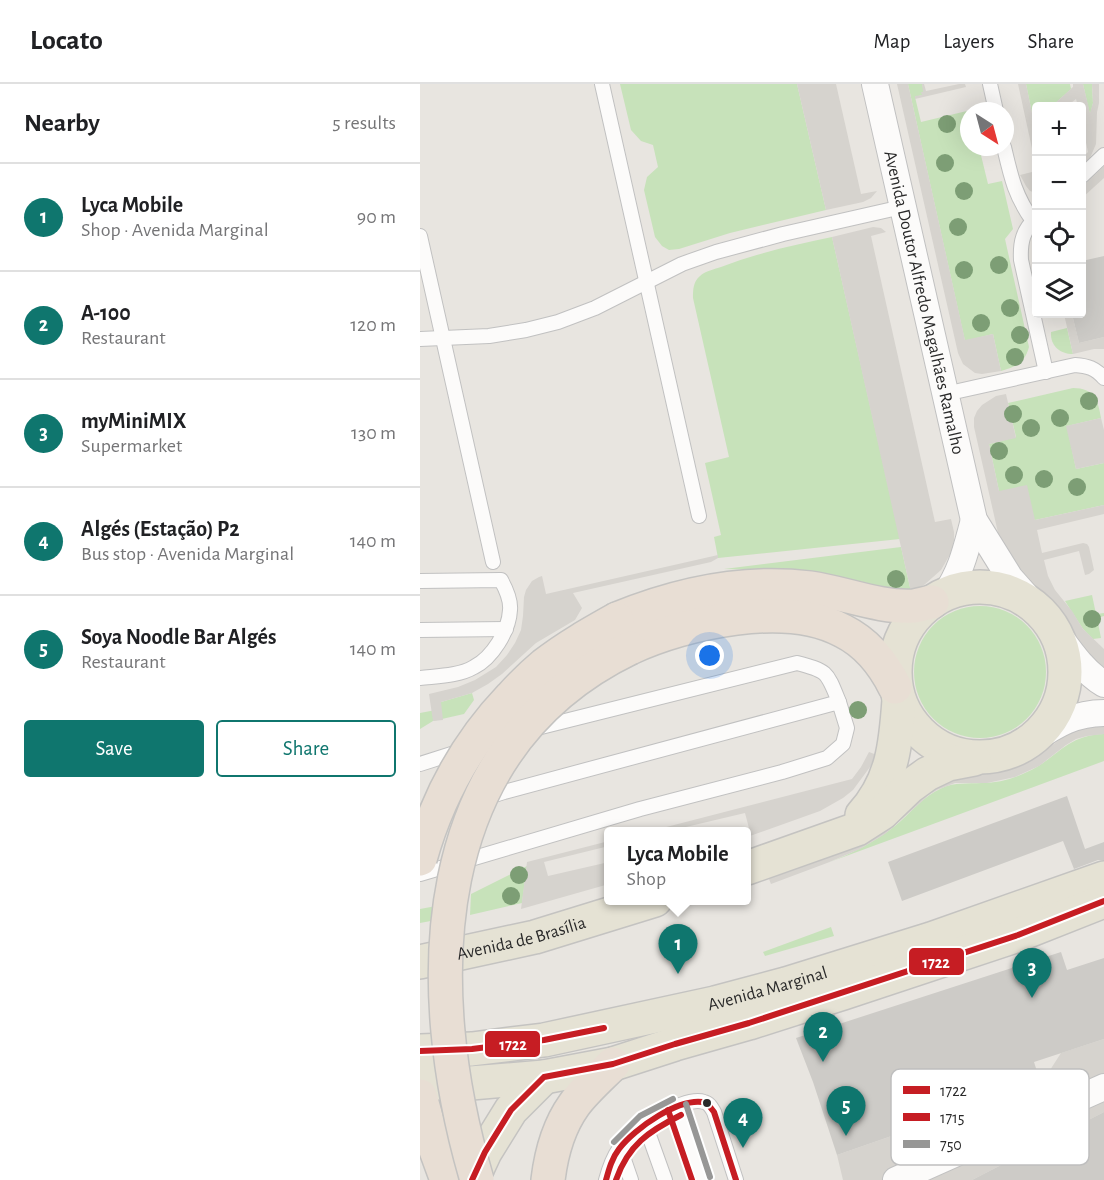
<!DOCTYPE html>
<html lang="en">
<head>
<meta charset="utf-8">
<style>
  :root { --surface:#fff; --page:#f2f2f2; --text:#202124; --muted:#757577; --line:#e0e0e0; --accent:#0f766e }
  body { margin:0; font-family:"Alegreya Sans",sans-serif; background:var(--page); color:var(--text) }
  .controls { position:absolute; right:18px; top:18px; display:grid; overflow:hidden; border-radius:6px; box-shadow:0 6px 24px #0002 }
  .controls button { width:54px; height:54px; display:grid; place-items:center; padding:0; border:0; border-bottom:2px solid var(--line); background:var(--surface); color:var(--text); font:30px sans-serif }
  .compass { position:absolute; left:540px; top:18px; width:54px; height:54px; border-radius:50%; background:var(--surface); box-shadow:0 6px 24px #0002; rotate:144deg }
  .you { position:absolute; left:290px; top:572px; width:21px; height:21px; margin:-15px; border:4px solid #fff; border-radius:50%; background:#1a73e8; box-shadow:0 0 0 9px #1a73e833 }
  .badge { display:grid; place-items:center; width:39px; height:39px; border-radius:50%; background:var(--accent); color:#fff; font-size:20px; font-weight:700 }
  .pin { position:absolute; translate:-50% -50px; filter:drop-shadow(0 2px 3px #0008) }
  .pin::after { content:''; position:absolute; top:32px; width:21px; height:18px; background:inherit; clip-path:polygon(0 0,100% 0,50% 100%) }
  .popup { position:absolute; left:184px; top:743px; width:147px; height:78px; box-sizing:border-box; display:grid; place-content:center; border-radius:6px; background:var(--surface); filter:drop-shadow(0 2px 4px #0005); font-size:20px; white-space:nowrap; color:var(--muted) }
  .popup b { font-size:22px; color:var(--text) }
  .popup::after { content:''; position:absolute; left:50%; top:100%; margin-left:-12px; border:12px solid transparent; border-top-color:var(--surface) }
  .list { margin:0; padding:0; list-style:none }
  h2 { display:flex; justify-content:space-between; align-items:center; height:78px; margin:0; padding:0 24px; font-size:26px }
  h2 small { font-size:20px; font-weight:400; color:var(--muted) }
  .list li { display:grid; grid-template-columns:39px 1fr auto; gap:18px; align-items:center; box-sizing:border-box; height:108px; padding:0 24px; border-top:2px solid var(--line) }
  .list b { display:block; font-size:22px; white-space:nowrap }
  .list p { margin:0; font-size:20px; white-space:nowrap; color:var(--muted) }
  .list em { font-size:20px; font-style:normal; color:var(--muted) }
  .actions { display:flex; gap:12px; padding:18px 24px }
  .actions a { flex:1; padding:14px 0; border:2px solid var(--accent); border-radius:6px; text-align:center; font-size:21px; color:var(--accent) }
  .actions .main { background:var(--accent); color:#fff }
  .icon { flex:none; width:33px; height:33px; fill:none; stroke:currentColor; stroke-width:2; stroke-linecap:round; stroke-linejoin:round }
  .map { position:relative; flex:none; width:684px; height:1096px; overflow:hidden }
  header { display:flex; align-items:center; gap:36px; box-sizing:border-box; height:84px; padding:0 30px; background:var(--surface); border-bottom:2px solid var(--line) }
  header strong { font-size:28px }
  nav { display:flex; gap:33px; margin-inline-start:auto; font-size:21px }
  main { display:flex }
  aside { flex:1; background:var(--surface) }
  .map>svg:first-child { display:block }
</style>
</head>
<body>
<header>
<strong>Locato</strong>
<nav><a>Map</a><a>Layers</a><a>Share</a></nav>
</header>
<main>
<aside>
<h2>Nearby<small>5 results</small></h2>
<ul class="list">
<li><span class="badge">1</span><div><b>Lyca Mobile</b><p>Shop · Avenida Marginal</p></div><em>90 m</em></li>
<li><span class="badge">2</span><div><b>A-100</b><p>Restaurant</p></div><em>120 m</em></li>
<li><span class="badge">3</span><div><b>myMiniMIX</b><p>Supermarket</p></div><em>130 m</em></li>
<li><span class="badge">4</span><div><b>Algés (Estação) P2</b><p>Bus stop · Avenida Marginal</p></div><em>140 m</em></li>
<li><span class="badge">5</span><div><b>Soya Noodle Bar Algés</b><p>Restaurant</p></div><em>140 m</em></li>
</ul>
<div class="actions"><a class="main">Save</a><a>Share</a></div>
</aside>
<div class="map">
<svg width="684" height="1096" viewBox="0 0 684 1096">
  <rect width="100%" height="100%" fill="#e8e5e0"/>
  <g fill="#c7e2ba">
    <polygon points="200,0 377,0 406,126 310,149 259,165 249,166 242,162 235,153 224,106 227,93 238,83 233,61 221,57 211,46"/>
    <path d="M488,0H502L504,8L502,11L495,13L501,38L551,26L549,27V63H559L568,100L582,97L593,145L585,155L609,263C605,279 595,283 581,287L573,250L545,257Z"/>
    <polygon points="606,0 650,0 651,5 632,22 616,22 616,37 614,39"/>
    <polygon points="663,0 672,0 673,19 670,31"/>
    <path d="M412,153L480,455L298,474L294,453L301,451L285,379L309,373L273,214C273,206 273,198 280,192C285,187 295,185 301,183C337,169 374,161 412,153Z"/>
    <path d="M647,244L653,270C640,270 630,262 631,248Z"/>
    <path d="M653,304C674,304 678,316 681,334L647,342L656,385L684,379V421L615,436L579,407L569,360L596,353L588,319Z"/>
    <polygon points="481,463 491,508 470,508 447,499 393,487 304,485"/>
    <polygon points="672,511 676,530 684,529 684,532 677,534 681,554 673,555 663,545 645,517"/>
    <circle cx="560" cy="588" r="66"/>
    <polygon points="52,609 54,616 44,630 13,637 0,645 0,629 21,625 21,618"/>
    <path d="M684,650V677L407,779C431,770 455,758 475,742C491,729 503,712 522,704C535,698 548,700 562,699C578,699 593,695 607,688C638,674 646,651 684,650Z"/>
    <polygon points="107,782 102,819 50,831 51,810"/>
    <polygon points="27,820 27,834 0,839 0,825"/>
    <polygon points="411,843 414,852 345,872 343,868"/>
  </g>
  <g fill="#d6d3ce">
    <polygon points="377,0 416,0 441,110 457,107 451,114 443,118 406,126"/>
    <polygon points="477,0 488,0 545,256 573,250 581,287 562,290 555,289 543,280 538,269"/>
    <polygon points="502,0 504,0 506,7 539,0 545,0 546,3 495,15 495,12 502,11 501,8 503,8"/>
    <polygon points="598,0 606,0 614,39 616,37 616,83"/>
    <polygon points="653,0 663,0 670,29 673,19 672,0 679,0 679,19 677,28 676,60 670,74 662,82 662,74 668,68 665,54 662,57 662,22 658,22 656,15 647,22 632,22 653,3"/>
    <polygon points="684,82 684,94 662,114 662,103"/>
    <polygon points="616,87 616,98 614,101 616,103 616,109 610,107 606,102 600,91"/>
    <polygon points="453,143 461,144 466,148 451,152 515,438 531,435 534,448 534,457 532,467 521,486 504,501 491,508 412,153"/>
    <polygon points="644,230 652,230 659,259 684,253 684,265 674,265 653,270"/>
    <polygon points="586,310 596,354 569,360 579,407 607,401 615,436 684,421 684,430 617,446 622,469 663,459 667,460 669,463 674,486 669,490 665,491 659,467 624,476 628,492 635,506 652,527 663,545 684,565 684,587 659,560 649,540 640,525 628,513 603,495 581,462 554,343 554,334 557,327 562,321 576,312"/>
    <polygon points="681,334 684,346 684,379 656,385 646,342"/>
    <polygon points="298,471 298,474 291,478 153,509 162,524 155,536 116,559 82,590 68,600 52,609 21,618 23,636 13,637 9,610 38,603 55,596 76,583 87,571 95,559 101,546 103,532 104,513 106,506 112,497 119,493 122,492 126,510"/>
    <polygon points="684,641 684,650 667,652 656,655 646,661 619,682 595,693 567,699 535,699 517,706 509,711 465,750 440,765 407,779 351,800 347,790 504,704 545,690 574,689 599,683 614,675 647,650 659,645"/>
    <polygon points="449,668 457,671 450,683 433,706 423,714 400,727 327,753 327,748 314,747 329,744 325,729 249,747 227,748 432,695 441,683"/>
    <polygon points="189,757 189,762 124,778 128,792 189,778 189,800 101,825 107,778"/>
    <polygon points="684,955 684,1028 552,1096 423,1096 417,1071 621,1000 641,969"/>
  </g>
  <g fill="#cdcbc7">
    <polygon points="684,172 684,253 659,259 652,230 662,230 662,177"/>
    <polygon points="647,712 665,765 684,758 684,776 678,776 654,785 643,757 482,817 468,778"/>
    <polygon points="641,868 647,886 684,874 684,955 614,978 621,1000 417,1071 393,998 376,954"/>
    <polygon points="684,1028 684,1096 552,1096"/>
  </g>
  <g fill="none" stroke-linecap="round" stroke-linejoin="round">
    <defs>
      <g id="lane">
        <polyline points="182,0 279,432"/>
        <polyline points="570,0 576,27"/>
        <path d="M584,63C591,93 595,112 613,137"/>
        <polyline points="662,92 684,71"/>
        <path d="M616,134C603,146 600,158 601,176L626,288"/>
        <polyline points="0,152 73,478"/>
        <polyline points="0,255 69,252 106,246 138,238 175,224 262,180 296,168 363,150 482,123"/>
        <path d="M525,310L655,281C668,282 675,284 684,294"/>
        <path d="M0,497L81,496C86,505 91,516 90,526C89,547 72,574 54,583C39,592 17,592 0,594"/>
        <polyline points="0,546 86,545"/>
        <path d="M117,644L377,579C408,587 407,588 419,618"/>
        <polyline points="0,680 44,666"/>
        <polyline points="0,790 220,725 362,688 407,674 423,660 427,644 419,618 84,708 19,729"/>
        <polyline points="257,1023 281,1096"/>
        <polyline points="225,1040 245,1096"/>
        <polyline points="200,1064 211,1096"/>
        <path d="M186,1096C189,1085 192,1075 199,1065C211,1048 263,1011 284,1018C289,1019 291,1023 294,1028L316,1096"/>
      </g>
      <g id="street">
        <path id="s1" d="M455,0L554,436L590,494L622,530"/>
        <path d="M525,511C542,486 546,465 554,436"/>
        <path d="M631,541C647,562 661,586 684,600"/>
        <path d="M605,661C632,644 651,629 684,629"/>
        <polyline points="476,1096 684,1003"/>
      </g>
      <g id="primary">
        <circle cx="560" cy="588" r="85"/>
        <path d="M442,731C473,697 476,659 479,616"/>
        <polyline points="327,784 437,745 462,729 489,703 507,690 528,680 554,675"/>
        <path id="s2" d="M0,878L115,853L235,816"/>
        <path id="s3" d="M0,967L52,965L124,956L295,919L366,900L511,855L684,794"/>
        <polyline points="0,999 51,999 124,993 193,980 255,960 329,939 423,909 598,851 684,817"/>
        <polyline points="52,1096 65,1068 91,1026 124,993"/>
      </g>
      <g id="highway">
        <path d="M197,535C258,510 325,496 390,504C425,509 459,524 494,522C500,521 506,519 512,518"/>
        <path d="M210,564C266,538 366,516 423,547C447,559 463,579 475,603"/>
        <polyline points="0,1012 13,1058 27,1096"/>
        <path d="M128,1096C131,1071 139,1042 154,1021C163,1008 181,992 193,980"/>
      </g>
    </defs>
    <use href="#lane" stroke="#c1c1c1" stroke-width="16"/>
    <use href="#street" stroke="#c1c1c1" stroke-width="28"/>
    <use href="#primary" stroke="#c4c3c1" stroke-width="36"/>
    <use href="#highway" stroke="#c4c3c1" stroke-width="36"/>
    <use href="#lane" stroke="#fcfbfa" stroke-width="14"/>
    <use href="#street" stroke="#fcfbfa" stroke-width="26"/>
    <use href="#primary" stroke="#e5e2d4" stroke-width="33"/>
    <use href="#highway" stroke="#e8ded4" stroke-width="33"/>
    <defs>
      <g id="highway-bridge">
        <path d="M0,775C17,714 47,659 91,613C101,602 112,591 124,581C147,563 172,549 197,535"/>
        <path d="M57,1096C0,902 3,664 210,564"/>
      </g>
    </defs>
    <use href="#highway-bridge" stroke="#c4c3c1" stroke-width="36" stroke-linecap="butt"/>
    <use href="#highway-bridge" stroke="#e8ded4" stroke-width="33"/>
    <defs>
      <g id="bus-1">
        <polyline points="0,967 52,965 124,956 184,944"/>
        <polyline points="52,1096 65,1068 91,1026 124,993 193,980 255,960 329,939 598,851 684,817"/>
        <path d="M186,1096C189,1085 192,1074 199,1065C214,1045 261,1011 287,1019L294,1028L316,1096"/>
      </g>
      <g id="bus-2">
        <polyline points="248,1026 272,1096"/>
        <path d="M196,1096C208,1061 229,1047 261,1031"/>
      </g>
      <g id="bus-3">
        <polyline points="266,1020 290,1093"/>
        <polyline points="194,1058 220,1032 253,1015"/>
      </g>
    </defs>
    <use href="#bus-1" stroke="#fff" stroke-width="10"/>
    <use href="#bus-2" stroke="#fff" stroke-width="10"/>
    <use href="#bus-3" stroke="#fff" stroke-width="10"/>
    <use href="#bus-1" stroke="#c61d23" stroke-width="6"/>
    <use href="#bus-2" stroke="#c61d23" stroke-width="6"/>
    <use href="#bus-3" stroke="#979796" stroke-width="6"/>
  </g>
  <g fill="#7d9e75">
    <circle cx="527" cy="40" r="9"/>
    <circle cx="525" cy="79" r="9"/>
    <circle cx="544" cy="107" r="9"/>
    <circle cx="538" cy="143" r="9"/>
    <circle cx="579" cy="181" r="9"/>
    <circle cx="544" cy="186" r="9"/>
    <circle cx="590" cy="224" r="9"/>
    <circle cx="561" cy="239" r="9"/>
    <circle cx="600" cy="251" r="9"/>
    <circle cx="595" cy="273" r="9"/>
    <circle cx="669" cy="317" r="9"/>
    <circle cx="593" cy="330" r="9"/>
    <circle cx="640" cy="334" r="9"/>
    <circle cx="611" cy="344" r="9"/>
    <circle cx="579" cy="367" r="9"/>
    <circle cx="594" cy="391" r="9"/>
    <circle cx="624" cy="395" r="9"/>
    <circle cx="657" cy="403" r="9"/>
    <circle cx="476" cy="495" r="9"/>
    <circle cx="672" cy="535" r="9"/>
    <circle cx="438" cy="626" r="9"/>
    <circle cx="99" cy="791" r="9"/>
    <circle cx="91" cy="812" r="9"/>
  </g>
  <circle fill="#2a2a2a" stroke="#fff" stroke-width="2" cx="287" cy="1019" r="5"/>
  <g text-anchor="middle" stroke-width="5" stroke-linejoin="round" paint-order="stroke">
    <g font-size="18" fill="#2a2a2a" stroke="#fff">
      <text dy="6" stroke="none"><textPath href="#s1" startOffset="224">Avenida Doutor Alfredo Magalhães Ramalho</textPath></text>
      <text dy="6" stroke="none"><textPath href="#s2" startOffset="104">Avenida de Brasília</textPath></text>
      <text dy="6" stroke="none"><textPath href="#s3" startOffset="354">Avenida Marginal</textPath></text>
    </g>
  </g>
  <rect x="471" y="985" width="198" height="96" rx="9" fill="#fff" stroke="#bfbfbf" stroke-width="1.5"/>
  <rect x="483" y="1002" width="27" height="8" fill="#c61d23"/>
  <rect x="483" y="1029" width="27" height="8" fill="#c61d23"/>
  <rect x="483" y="1056" width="27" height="8" fill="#979796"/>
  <g font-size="16" fill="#2a2a2a">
    <text x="520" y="1012">1722</text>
    <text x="520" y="1039">1715</text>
    <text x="520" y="1066">750</text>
  </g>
  <g stroke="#fff" stroke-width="2">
    <rect x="488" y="863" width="57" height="29" rx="6" fill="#c61d23"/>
    <rect x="64" y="946" width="57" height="28" rx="6" fill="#c61d23"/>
  </g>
  <g font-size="16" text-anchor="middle" font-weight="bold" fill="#fff">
    <text x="516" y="884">1722</text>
    <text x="93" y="966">1722</text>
  </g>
</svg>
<div class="controls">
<button>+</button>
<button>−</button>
<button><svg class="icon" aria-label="locate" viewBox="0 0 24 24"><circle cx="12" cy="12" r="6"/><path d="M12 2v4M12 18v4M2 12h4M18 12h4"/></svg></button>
<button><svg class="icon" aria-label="layers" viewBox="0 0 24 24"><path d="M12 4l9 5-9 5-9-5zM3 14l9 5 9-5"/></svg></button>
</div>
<svg class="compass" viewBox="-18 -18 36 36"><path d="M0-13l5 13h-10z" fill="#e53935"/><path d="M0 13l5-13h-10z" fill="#757577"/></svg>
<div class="you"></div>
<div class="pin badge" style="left:258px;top:890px">1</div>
<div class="popup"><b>Lyca Mobile</b>Shop</div>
<div class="pin badge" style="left:403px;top:978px">2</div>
<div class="pin badge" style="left:612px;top:914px">3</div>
<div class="pin badge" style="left:323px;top:1064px">4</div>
<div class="pin badge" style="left:426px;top:1052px">5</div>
</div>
</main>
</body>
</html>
